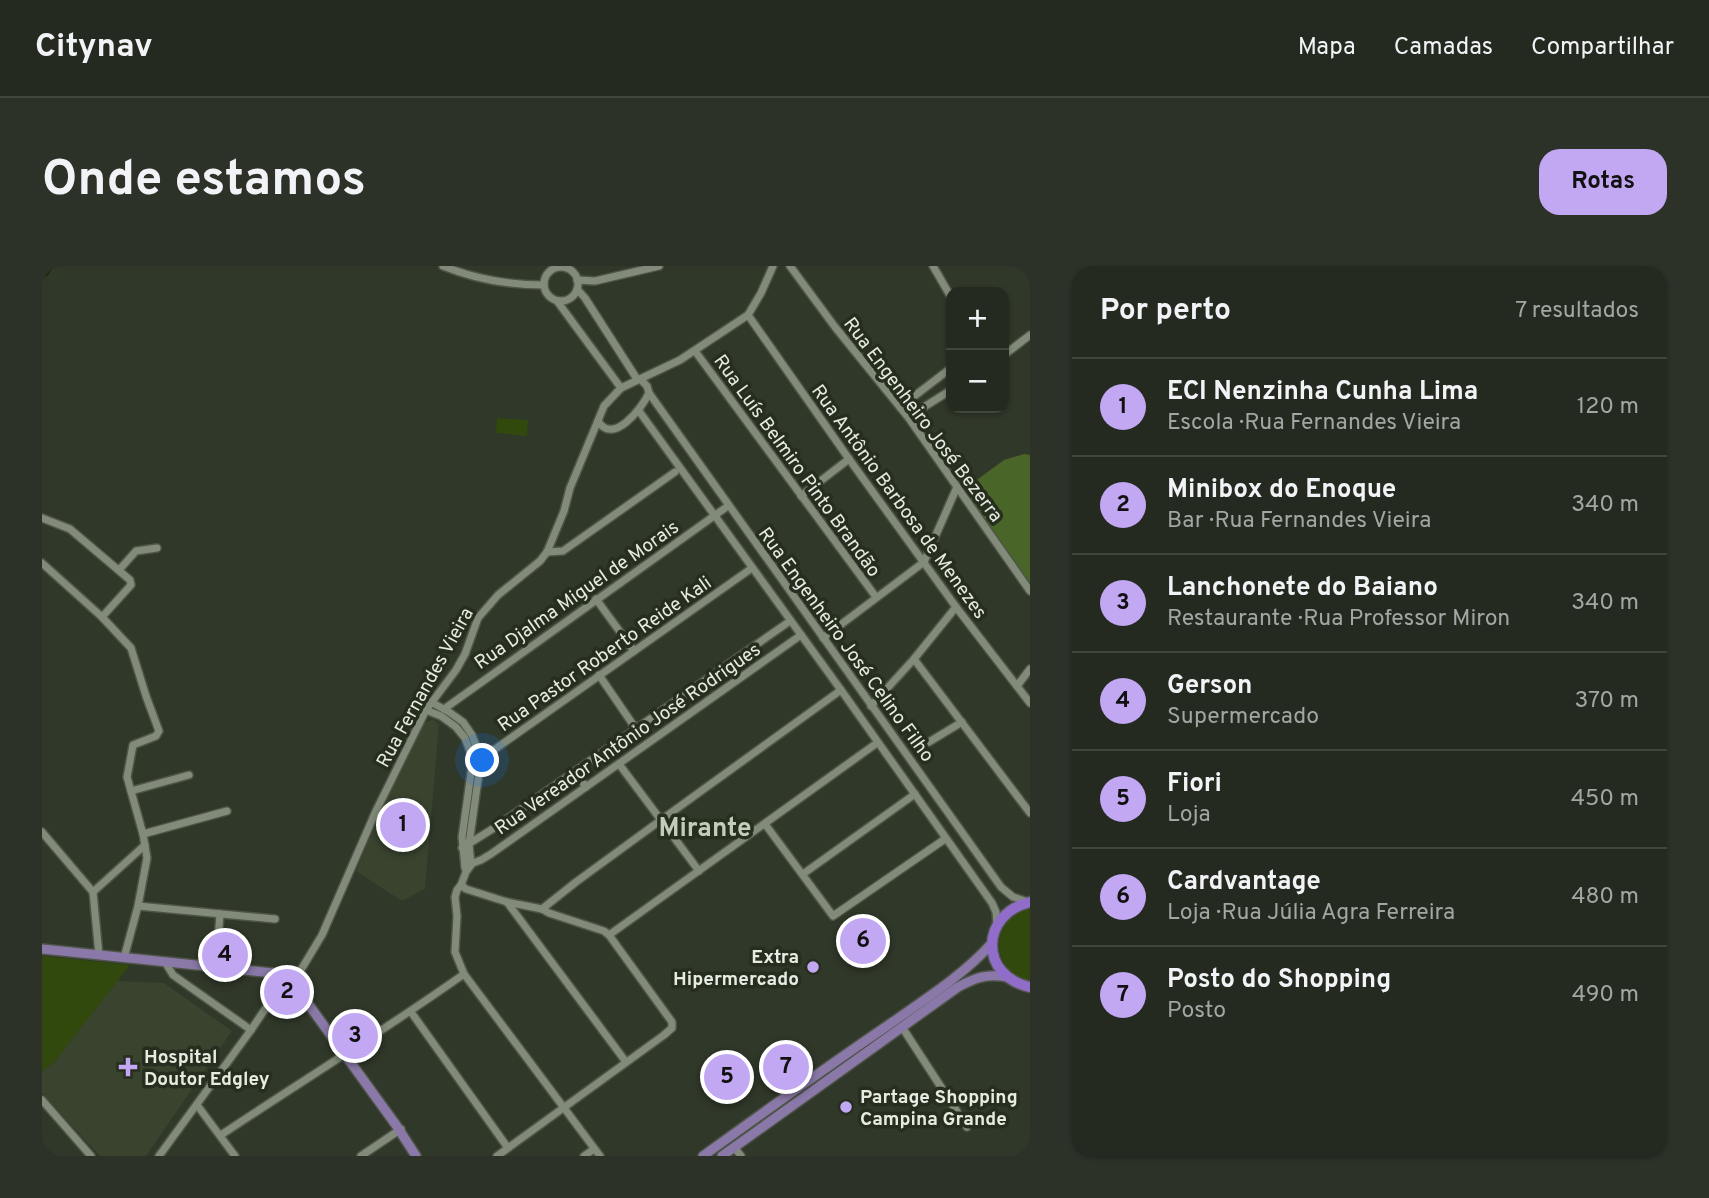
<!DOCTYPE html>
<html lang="pt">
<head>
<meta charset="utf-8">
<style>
  :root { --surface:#242a1f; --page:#2c3228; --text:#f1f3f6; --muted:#a3a7a4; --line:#41463d; --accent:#c2a7f2 }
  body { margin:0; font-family:Overpass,sans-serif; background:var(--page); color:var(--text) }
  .controls { position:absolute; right:21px; top:21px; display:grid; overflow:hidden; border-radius:14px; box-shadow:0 2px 5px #0004 }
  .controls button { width:63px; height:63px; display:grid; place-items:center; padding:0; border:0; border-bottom:2px solid var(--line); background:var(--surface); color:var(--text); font:35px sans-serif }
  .you { position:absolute; left:441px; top:495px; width:24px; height:24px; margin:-18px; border:5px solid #fff; border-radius:50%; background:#1a73e8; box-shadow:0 0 0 10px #1a73e833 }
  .badge { display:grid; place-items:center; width:46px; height:46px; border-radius:50%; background:var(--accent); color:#111; font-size:23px; font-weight:700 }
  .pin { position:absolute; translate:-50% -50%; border:4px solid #fff; box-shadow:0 2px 7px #0006 }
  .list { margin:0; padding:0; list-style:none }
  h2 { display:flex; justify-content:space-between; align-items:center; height:91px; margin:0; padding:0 28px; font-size:30px }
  h2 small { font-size:23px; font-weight:400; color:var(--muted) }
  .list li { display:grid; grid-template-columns:46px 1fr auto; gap:21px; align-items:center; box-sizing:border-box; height:98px; padding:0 28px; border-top:2px solid var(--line) }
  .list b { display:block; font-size:26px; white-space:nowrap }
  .list p { margin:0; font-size:23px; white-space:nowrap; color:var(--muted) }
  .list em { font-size:23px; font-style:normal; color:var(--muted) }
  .map { position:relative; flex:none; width:988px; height:890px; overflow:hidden; border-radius:21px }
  header { display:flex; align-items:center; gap:42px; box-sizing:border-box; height:98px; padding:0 35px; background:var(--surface); border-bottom:2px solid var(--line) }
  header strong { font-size:33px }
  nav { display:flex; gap:38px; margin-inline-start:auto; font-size:24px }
  .intro { display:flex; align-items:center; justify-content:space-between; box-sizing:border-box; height:168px; padding:0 42px }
  h1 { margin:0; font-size:49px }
  .button { padding:18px 32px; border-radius:21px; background:var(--accent); color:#111; font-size:24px; font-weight:700 }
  main { display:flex; gap:42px; padding:0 42px }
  aside { flex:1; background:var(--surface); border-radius:21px; box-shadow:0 2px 5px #0004 }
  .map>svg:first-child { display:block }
</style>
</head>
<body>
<header>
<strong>Citynav</strong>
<nav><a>Mapa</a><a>Camadas</a><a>Compartilhar</a></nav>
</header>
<div class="intro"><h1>Onde estamos</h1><a class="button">Rotas</a></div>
<main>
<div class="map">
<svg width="988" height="890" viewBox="0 0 988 890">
  <rect width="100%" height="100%" fill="#303829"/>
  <g fill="#39432e">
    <polygon points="391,453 397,459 383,623 360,635 314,605 353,512 383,457"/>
    <polygon points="75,715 122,717 190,765 104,890 58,890 0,827 0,805 12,796"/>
  </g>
  <g fill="#31490d">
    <polygon points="455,152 486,154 485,170 454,167"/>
    <path d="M988,643V715C947,706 947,652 988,643Z"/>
    <polygon points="0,690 88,699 12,796 0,805"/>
  </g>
  <polygon fill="#496527" points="982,188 988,189 988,318 921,224 962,194"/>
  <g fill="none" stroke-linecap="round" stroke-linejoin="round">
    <polyline stroke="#192c00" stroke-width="2" points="0,10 5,9 11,0"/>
    <defs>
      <g id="minor">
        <path d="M401,0C433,13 468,19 502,19"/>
        <polyline points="748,0 793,61 866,151 988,325"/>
        <polyline points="891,0 909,31"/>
        <circle cx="519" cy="18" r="17"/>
        <polyline points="535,14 553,15 617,0"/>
        <polyline points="535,23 543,32 595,113"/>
        <polyline points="515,35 579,122"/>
        <polyline points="706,49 807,193 914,341 988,437"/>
        <polyline points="653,85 834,331"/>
        <polyline points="962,89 988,69"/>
        <polyline points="607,127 959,621 971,631 986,636"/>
        <polyline points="858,141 909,102"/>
        <polyline points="597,145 799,424 950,637 954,646 955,659"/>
        <polyline points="866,151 909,124"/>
        <path d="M556,155C571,180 600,142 607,127L605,120L598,113"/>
        <polyline points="759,230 807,193"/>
        <polyline points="0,252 28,263 88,314 89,319 60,351"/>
        <polyline points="505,286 521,285 633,206"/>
        <polyline points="0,297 60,351 89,382 104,430 117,465 114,470 91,479 85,511 101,568 105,592 96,640 82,692"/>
        <polyline points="77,304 94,285 115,282"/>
        <polyline points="554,333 592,385"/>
        <polyline points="781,372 882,296 915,221"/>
        <polyline points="872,393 988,547"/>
        <polyline points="557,409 594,463"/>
        <polyline points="975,420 988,403"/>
        <polyline points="389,436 407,446 421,456 430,469 439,493 427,578 429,599"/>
        <polyline points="829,440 872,393 914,341"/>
        <polyline points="402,443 686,240"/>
        <polyline points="384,444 399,450 414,461 423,472 431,493 420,571 423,602"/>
        <polyline points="887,476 920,456"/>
        <polyline points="431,493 439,493 710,302"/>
        <polyline points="577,498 657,605"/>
        <polyline points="533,505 544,521"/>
        <polyline points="89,525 147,509"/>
        <polyline points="723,558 791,650 903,573"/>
        <polyline points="0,566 51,626"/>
        <polyline points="101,568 185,545"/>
        <polyline points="420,582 452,562 748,355"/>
        <polyline points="429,599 424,606 419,619 415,624 413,631 415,650 413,686 422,708 558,890"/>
        <polyline points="423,600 439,594 449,588 759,369"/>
        <polyline points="761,608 873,528"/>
        <polyline points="419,619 424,623 465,636 584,796"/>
        <polyline points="51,626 103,579"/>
        <polyline points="51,626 57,689"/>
        <polyline points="96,640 233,653"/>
        <polyline points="500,643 534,616 619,554 799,424"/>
        <polyline points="567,669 835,477"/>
        <polyline points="123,696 131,709 209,764"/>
        <polyline points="174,701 178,648"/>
        <polyline points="251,717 280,669 334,545 384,444 414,404 423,388 436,352 456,329 498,295 505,286 522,245 528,222 562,140 579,122 638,94 706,49 719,27 731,0"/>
        <polyline points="369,746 466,882"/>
        <polyline points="860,761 925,861"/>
        <polyline points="0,834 49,890"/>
        <polyline points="155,839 193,890"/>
        <path d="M179,869C260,815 343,764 422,708"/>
        <polyline points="692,881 699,890"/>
        <polyline points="117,890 209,764 244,712"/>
        <polyline points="319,890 359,863"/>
        <polyline points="455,890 622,769 630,762 630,756 567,669 562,665 507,647 500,643 465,636"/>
        <polyline points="542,890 552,883"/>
      </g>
      <g id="major">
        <polyline points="0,683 231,707 241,710 251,717 354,859 374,890"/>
        <path d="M661,890C722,846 783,802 845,760C880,735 922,709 950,677"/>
        <path d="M680,890L916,721C933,712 945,707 965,711"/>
      </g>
      <path id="highway" d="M988,636C938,648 937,710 988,721"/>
    </defs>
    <use href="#minor" stroke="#4e5447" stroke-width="10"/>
    <use href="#major" stroke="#4e5447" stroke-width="12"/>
    <use href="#highway" stroke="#4e5447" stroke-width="13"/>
    <use href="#minor" stroke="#828b79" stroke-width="7"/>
    <use href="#major" stroke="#8a79a8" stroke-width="9"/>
    <use href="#highway" stroke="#906dc8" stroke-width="10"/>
  </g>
  <g fill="#c2a7f2" stroke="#262e1f" stroke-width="2.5">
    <circle cx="771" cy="701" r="7"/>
    <path d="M82.5 790.5h7v7h7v7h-7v7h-7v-7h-7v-7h7z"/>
    <circle cx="804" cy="841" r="7"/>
  </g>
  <g text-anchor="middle" stroke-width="7" stroke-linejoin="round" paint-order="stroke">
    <g font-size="19" fill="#e7ece2" stroke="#262e1f">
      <text transform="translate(882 153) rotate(53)" y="7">Rua Engenheiro José Bezerra</text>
      <text transform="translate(756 199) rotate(54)" y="7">Rua Luís Belmiro Pinto Brandão</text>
      <text transform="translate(858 235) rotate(54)" y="7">Rua Antônio Barbosa de Menezes</text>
      <text transform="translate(534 328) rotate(-35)" y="7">Rua Djalma Miguel de Morais</text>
      <text transform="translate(805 378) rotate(54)" y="7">Rua Engenheiro José Celino Filho</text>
      <text transform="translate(562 387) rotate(-35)" y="7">Rua Pastor Roberto Reide Kali</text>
      <text transform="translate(382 421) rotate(-61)" y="7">Rua Fernandes Vieira</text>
      <text transform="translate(585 472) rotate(-35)" y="7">Rua Vereador Antônio José Rodrigues</text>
    </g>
    <g font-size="19" font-weight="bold" fill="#e7ece2" stroke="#262e1f" text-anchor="start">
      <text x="757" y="697" text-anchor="end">Extra<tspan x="757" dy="22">Hipermercado</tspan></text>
      <text x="102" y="797">Hospital<tspan x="102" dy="22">Doutor Edgley</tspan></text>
      <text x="818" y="837">Partage Shopping<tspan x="818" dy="22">Campina Grande</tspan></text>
    </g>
    <g font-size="26" font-weight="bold" fill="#c2ccb9" stroke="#262e1f">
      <text x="663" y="570">Mirante</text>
    </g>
  </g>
</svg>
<div class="controls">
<button>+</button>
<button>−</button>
</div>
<div class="you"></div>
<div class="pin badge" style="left:361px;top:559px">1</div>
<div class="pin badge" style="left:245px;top:726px">2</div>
<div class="pin badge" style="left:313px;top:770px">3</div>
<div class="pin badge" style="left:183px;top:689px">4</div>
<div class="pin badge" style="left:685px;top:811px">5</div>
<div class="pin badge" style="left:821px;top:675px">6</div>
<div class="pin badge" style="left:744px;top:801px">7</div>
</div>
<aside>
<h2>Por perto<small>7 resultados</small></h2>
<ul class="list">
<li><span class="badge">1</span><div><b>ECI Nenzinha Cunha Lima</b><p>Escola · Rua Fernandes Vieira</p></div><em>120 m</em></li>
<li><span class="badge">2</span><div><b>Minibox do Enoque</b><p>Bar · Rua Fernandes Vieira</p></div><em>340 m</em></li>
<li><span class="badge">3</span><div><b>Lanchonete do Baiano</b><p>Restaurante · Rua Professor Miron</p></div><em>340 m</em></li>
<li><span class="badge">4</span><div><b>Gerson</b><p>Supermercado</p></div><em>370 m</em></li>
<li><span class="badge">5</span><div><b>Fiori</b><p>Loja</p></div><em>450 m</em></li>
<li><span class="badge">6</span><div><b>Cardvantage</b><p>Loja · Rua Júlia Agra Ferreira</p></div><em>480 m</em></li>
<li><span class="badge">7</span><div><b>Posto do Shopping</b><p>Posto</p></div><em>490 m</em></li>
</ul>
</aside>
</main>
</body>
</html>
